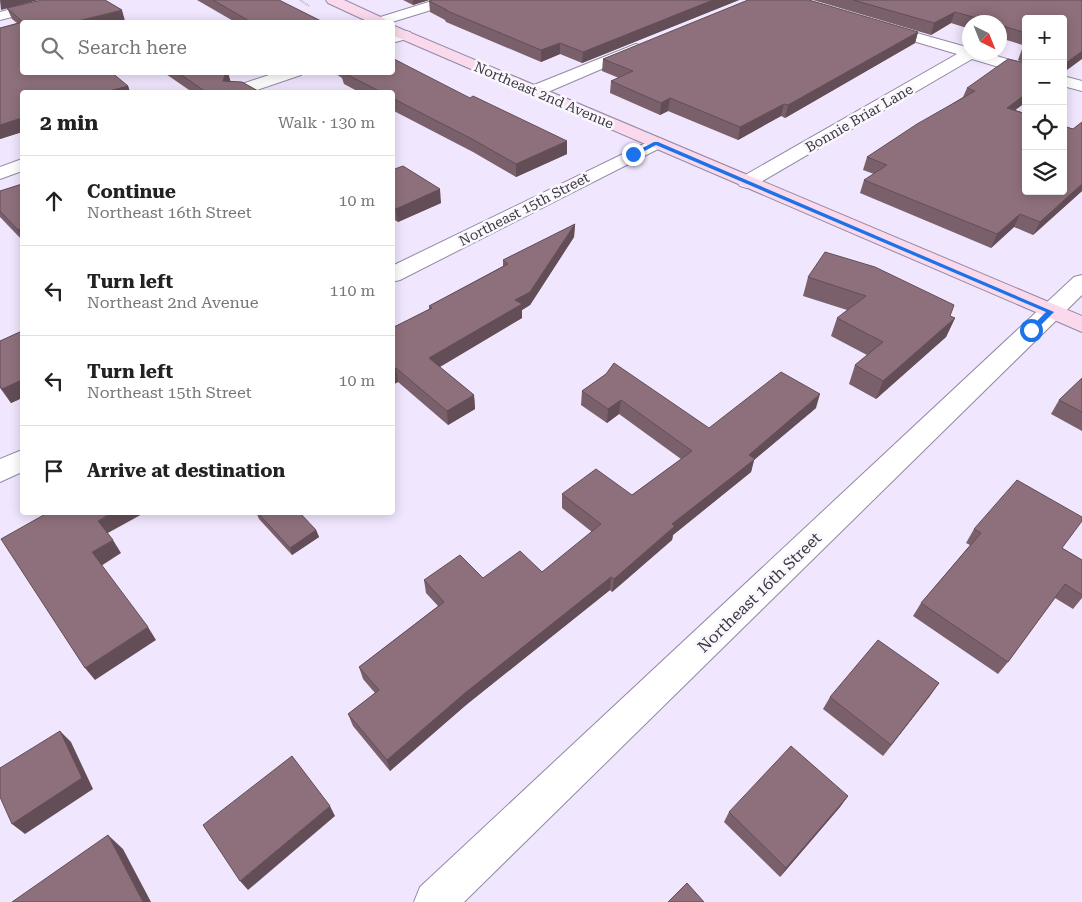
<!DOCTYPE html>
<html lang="en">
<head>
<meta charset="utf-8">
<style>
  :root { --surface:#fff; --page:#f6f6f6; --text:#222; --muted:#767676; --line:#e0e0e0 }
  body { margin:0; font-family:"Roboto Serif",serif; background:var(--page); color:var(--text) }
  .controls { position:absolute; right:15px; top:15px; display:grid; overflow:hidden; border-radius:5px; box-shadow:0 2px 12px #0003 }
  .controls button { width:45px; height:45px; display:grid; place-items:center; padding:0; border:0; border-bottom:1px solid var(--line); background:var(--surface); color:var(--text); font:25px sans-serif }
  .compass { position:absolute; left:962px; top:15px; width:45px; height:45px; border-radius:50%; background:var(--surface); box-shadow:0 2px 12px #0003; rotate:137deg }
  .stop { position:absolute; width:15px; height:15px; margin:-11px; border:4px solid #1a73e8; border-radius:50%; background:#fff }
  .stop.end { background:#1a73e8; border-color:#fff; box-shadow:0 1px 5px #0008 }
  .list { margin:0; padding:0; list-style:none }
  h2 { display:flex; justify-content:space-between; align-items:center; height:65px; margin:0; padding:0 20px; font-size:21px }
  h2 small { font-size:16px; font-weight:400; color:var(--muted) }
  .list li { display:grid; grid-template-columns:32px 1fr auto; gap:15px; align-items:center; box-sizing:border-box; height:90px; padding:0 20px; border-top:1px solid var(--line) }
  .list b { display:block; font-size:19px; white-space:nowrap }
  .list p { margin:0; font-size:16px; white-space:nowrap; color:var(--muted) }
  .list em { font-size:16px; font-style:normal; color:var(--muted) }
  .icon { flex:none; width:28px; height:28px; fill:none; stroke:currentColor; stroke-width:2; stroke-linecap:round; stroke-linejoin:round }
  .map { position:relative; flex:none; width:1082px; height:902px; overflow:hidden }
  .search { position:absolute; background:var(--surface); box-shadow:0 2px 12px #0003; left:20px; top:20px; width:375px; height:55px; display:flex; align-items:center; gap:12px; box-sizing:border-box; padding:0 18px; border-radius:5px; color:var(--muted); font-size:19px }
  .panel { position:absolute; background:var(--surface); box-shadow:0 2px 12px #0003; left:20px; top:90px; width:375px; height:425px; border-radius:5px }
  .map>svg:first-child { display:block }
</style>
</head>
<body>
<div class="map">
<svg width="1082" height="902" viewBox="0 0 1082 902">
  <rect width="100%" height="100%" fill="#f0e6fe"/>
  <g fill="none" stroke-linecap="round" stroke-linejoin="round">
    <defs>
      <g id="street">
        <polygon points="47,0 71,0 69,3 0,20 0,12"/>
        <polygon points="435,0 456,0 454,3 392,22 372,22 374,19"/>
        <polygon points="881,23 970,48 970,52 984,52 1026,65 1026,75 972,59 754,186 747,188 740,186 737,182 740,178 957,54 876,30 874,27 876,24"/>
        <polygon points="405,31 410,32 412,35 410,38 392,43 392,34"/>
        <polygon points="636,44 641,46 644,49 641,52 541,95 529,95 527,91 529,87"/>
        <polygon points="278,72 303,72 301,75 251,92 228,92 230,88"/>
        <polygon points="1063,76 1082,81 1082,91 1063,86"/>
        <polygon points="656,138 662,139 665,143 662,147 400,280 392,282 392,266"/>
        <polygon points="22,159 22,171 0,179 0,167"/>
        <polygon points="1082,275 1082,295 464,902 414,902 420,887 1074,277"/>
        <polygon points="22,450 22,472 0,482 0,459"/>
      </g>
      <g id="secondary">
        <polygon points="326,0 344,0 385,19 387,22 369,22 328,3"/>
        <polygon points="392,25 1082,316 1082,332 392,35"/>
      </g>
    </defs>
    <use href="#street" stroke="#9489a4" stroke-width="2"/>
    <use href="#secondary" stroke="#9489a4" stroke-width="2"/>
    <polyline stroke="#b9b1c5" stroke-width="2" stroke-dasharray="1 1" stroke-linecap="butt" points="300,0 309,6"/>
    <use href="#street" fill="#fff" fill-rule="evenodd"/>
    <use href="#secondary" fill="#fad9ed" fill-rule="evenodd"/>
  </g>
  <g fill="#7a606b">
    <polygon points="197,0 279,0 323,22 235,22"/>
    <polygon points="403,0 429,0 413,5"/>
    <polygon points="739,0 582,63 560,54 541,62 446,22 445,20 430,12 429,1"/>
    <polygon points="813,0 1082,0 1026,19 1026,46 1000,38 1000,22 970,22 970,29 951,23 931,35"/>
    <polygon points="7,8 125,21 119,22 22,22 128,86 130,92 22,92 22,132 0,139 0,28 17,23 12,19"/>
    <polygon points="918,32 915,43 785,118 781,116 738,140 668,111 660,115 610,93 611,81 619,78 602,71 603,59"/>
    <polygon points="1026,46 1026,102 1015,110 1073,129 1082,122 1082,191 1033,235 1014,227 991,248 860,193 864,180 874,174 863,170 867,157 963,97 967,88 1022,62 1018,60 1022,49"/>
    <polygon points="163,72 227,72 228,73 230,81 260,92 192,92"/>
    <polygon points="333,72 392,72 567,154 516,177 473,152 392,110 392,92 359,92 344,84 342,78"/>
    <polygon points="392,170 441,203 398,222 393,219 392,219"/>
    <polygon points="22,184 22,240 0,217 0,191"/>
    <polygon points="575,224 574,237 530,305 522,310 522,318 440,367 474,395 475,409 448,425 398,382 392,385 392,328 429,309 429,306 503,266 503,260"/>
    <polygon points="808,277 950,316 955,318 946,337 876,399 849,384 855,365 867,355 831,336 837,318 847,310 803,296"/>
    <polygon points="22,331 22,398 11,403 0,388 0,341"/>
    <polygon points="606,374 709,428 816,408 754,460 751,472 673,535 672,540 612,592 610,590 466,705 390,771 353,726 348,714 375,693 363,679 359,667 438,606 426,593 424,580 483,578 542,572 592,532 562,508 562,494 632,495 681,459 619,414 607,423 581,405 582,391"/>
    <polygon points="1082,378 1082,431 1051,414 1059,400"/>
    <polygon points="256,512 316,530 319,537 292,555 259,519"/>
    <polygon points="974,529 1062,548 1082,560 1082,598 1073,609 1055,598 1008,662 998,674 913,616 921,603 970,545 966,543"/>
    <polygon points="939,683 883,756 823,709 830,697"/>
    <polygon points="848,796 840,807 780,877 724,822 729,812"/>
  </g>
  <g fill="#634e57">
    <polygon points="0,0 39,0 1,10"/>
    <polygon points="413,0 429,0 413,5"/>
    <polygon points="713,0 739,0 582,63 583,52"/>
    <polygon points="122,10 125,21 119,22 74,22"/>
    <polygon points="955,12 951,23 931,35 934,23"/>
    <polygon points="918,32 915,43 785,118 788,105"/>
    <polygon points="560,43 560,54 541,62 541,50"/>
    <polygon points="1082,51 1082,59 1063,73 1063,65"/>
    <polygon points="228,73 232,86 223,81 225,75"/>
    <polygon points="128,86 130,92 105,92"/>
    <polygon points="1026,94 1026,102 1002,120 1007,108"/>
    <polygon points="670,98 668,111 660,115 661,103"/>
    <polygon points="784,104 781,116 738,140 740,127"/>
    <polygon points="22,118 22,132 0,139 0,125"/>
    <polygon points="567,141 567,154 516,177 516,164"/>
    <polygon points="1082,184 1082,191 1033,235 1040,222"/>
    <polygon points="440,189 441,203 398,222 396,209"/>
    <polygon points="1020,214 1014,227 991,248 997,234"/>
    <polygon points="575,224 574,237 530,305 522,310 522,318 431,372 429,358 515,300"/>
    <polygon points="22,228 22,238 18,230"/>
    <polygon points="955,318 946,337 876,399 883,381"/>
    <polygon points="396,368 398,382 392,385 392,369"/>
    <polygon points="22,380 22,398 11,403 2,389"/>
    <polygon points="820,394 816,408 754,460 751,472 673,535 672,540 612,592 614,579 672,524 749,455"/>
    <polygon points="474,395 475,409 448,425 447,411"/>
    <polygon points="621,400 619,414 607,423 608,409"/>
    <polygon points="113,512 146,512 106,534 98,521"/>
    <polygon points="316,530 319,537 292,555 290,548"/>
    <polygon points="113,540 121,553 101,566 92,552"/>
    <polygon points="611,577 610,590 466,705 390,771 387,760 465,693"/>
    <polygon points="148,627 156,640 95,680 85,668"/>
    <polygon points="939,683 930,696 883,756 891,745"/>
    <polygon points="60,731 71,742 93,789 25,834 12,824"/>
    <polygon points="848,796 840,807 780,877 786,868"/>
    <polygon points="330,806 335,816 248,890 240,881"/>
    <polygon points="108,835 123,849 151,902 143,902"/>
  </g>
  <g fill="#8e707c" stroke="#634e57">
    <polygon points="42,0 105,0 122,10 74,22 22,22 22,72 111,72 128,86 105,92 22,92 22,118 0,125 0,28 23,22 7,8"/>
    <polygon points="213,0 279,0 323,22 251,22"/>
    <polygon points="433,0 713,0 583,52 560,43 541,50 445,10 447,10 429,1"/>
    <polygon points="748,0 809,0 918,32 788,105 784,104 740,127 670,98 661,103 611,81 633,71 603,59"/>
    <polygon points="853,0 1082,0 1082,51 1063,65 1063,19 1026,19 1026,33 1000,25 1000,22 991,22 955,12 934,23"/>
    <polygon points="392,58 470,98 473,96 567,141 516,164 472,139 392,98 392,92 381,92 342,72 392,72"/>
    <polygon points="1008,59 1026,63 1026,94 1007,108 1026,114 1026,191 1063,191 1063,126 1073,129 1082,122 1082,184 1040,222 1020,214 997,234 864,180 887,165 867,157 917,124 975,91 967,88"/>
    <polygon points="177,72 227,72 228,73 225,75 223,81 242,82 260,92 206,92"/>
    <polygon points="403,166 440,189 396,209 392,206 392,170"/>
    <polygon points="22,184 22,228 18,230 0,211 0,191"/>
    <polygon points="575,224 530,292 515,300 522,304 429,358 474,395 447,411 396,368 392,369 392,328 432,308 429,306 508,264 503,260"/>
    <polygon points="825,252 875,267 954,305 950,316 955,318 883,381 855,365 883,342 837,318 866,296 808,277"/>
    <polygon points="22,331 22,380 2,389 0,386 0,341"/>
    <polygon points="614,363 709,428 781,372 820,394 749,455 755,459 672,524 675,526 614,579 611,577 465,693 387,760 348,714 379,690 359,667 444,602 424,580 460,555 483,578 520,551 542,572 601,524 562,494 596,469 632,495 692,451 621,400 608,409 582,391 606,374"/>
    <polygon points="1082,378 1082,412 1059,400"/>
    <polygon points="1017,480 1082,517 1082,521 1062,548 1082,560 1082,595 1065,584 1008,662 921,603 981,533 974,529"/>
    <polygon points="49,512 113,512 98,521 113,540 92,552 148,627 85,668 1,539"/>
    <polygon points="257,512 299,512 316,530 290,548"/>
    <polygon points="878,640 939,683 891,745 830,697"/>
    <polygon points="60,731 82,778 12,824 0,797 0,768"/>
    <polygon points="791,746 848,796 786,868 729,812"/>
    <polygon points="292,756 330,806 240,881 203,825"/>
    <polygon points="108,835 143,902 12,902"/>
    <polygon points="687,883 704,902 668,902"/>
  </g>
  <polygon fill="#1a73e8" points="654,142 658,142 1054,312 1034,332 1029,332 1029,329 1046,312 656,145 635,156 631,154"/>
  <g text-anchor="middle" stroke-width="5" stroke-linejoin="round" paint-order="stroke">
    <g font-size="14" fill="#3c3743" stroke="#faf7fd">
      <text transform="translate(544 95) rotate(23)" y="5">Northeast 2nd Avenue</text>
      <text transform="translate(859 118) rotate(-30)" y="5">Bonnie Briar Lane</text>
      <text transform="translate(524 209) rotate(-27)" y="5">Northeast 15th Street</text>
    </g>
    <g font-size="16" fill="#3c3743" stroke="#faf7fd">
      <text transform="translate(759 592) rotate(-44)" y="6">Northeast 16th Street</text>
    </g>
  </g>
</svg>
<div class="controls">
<button>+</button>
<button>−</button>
<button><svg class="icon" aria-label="locate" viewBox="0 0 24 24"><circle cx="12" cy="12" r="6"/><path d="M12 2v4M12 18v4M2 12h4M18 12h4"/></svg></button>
<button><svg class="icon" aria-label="layers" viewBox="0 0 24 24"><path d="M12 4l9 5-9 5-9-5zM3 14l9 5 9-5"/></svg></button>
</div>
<svg class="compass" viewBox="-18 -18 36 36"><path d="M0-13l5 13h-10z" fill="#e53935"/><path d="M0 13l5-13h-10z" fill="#767676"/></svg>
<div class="stop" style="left:1031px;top:330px"></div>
<div class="stop end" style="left:633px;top:154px"></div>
<div class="search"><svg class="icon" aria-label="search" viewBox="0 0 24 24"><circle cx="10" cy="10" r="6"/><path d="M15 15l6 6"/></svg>Search here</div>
<section class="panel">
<h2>2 min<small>Walk · 130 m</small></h2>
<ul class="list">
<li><svg class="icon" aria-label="ahead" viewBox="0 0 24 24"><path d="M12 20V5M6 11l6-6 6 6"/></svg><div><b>Continue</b><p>Northeast 16th Street</p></div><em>10 m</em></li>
<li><svg class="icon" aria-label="left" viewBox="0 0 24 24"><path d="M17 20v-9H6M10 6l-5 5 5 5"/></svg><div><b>Turn left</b><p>Northeast 2nd Avenue</p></div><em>110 m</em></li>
<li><svg class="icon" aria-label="left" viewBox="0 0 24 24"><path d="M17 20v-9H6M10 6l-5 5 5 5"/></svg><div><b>Turn left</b><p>Northeast 15th Street</p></div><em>10 m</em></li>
<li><svg class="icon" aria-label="arrive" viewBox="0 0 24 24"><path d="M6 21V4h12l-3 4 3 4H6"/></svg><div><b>Arrive at destination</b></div></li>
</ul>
</section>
</div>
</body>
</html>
